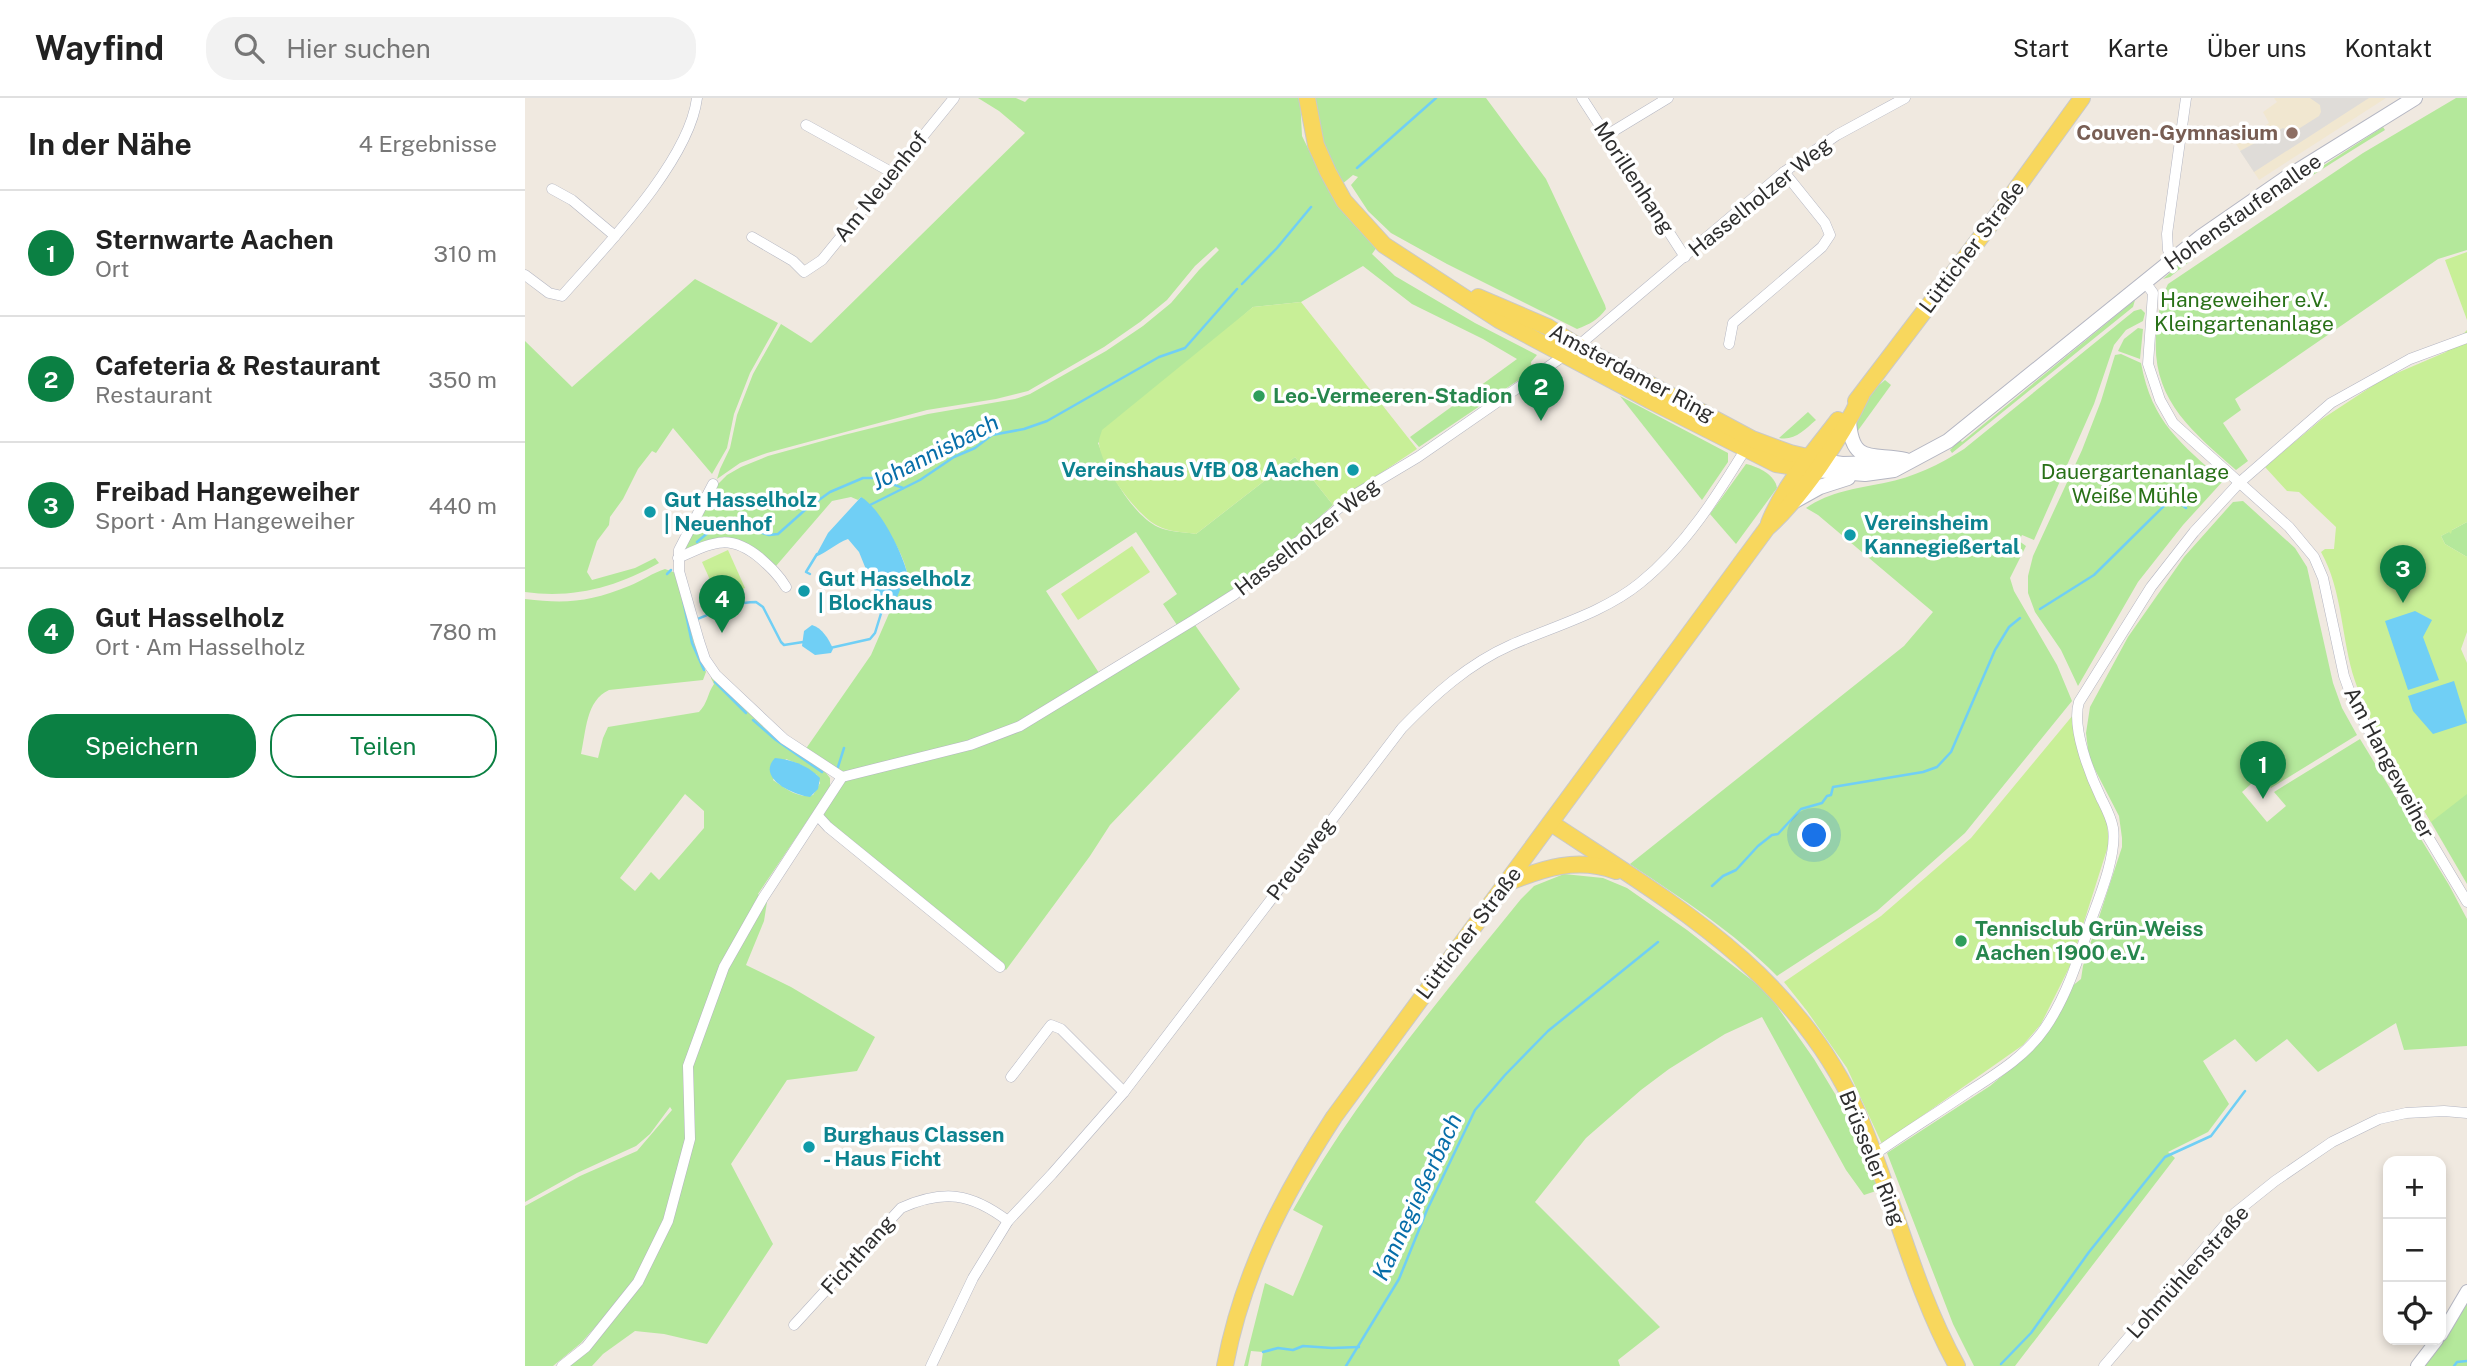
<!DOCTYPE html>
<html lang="de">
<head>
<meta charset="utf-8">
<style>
  :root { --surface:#fff; --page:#f2f2f2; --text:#222; --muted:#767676; --line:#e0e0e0; --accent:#0b8043 }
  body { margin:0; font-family:"Public Sans",sans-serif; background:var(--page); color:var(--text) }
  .controls { position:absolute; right:21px; bottom:21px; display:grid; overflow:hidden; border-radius:14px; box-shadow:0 4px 10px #0003 }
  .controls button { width:63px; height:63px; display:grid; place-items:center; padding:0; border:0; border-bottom:2px solid var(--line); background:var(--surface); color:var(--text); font:35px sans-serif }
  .you { position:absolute; left:1290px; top:738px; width:24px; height:24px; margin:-18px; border:5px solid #fff; border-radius:50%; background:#1a73e8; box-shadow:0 0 0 10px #1a73e833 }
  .badge { display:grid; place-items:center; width:46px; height:46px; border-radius:50%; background:var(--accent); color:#fff; font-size:23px; font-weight:700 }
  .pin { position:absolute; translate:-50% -58px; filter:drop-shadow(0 2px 4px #0008) }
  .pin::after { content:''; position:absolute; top:37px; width:24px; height:21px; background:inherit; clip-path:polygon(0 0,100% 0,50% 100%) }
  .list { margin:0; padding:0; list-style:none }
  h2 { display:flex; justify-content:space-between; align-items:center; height:91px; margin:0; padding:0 28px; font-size:30px }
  h2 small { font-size:23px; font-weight:400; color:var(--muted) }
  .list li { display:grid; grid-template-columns:46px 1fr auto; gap:21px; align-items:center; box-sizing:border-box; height:126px; padding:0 28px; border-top:2px solid var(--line) }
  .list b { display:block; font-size:26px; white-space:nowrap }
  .list p { margin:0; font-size:23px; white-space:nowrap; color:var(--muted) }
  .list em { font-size:23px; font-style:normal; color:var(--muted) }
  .actions { display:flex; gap:14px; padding:21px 28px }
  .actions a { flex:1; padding:16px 0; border:2px solid var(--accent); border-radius:28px; text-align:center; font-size:24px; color:var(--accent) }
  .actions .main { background:var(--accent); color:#fff }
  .icon { flex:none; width:38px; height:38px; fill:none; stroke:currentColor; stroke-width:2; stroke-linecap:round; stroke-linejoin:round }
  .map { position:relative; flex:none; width:1942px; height:1268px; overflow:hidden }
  header { display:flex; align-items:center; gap:42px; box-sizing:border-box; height:98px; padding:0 35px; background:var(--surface); border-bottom:2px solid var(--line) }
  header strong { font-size:33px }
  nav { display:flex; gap:38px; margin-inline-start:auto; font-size:24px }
  .search { width:490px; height:63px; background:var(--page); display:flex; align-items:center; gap:18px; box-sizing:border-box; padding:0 24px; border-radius:28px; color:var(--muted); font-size:26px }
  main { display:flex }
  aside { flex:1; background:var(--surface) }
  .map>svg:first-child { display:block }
</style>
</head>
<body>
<header>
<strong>Wayfind</strong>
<div class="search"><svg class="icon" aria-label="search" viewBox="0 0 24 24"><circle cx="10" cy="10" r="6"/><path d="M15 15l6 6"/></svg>Hier suchen</div>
<nav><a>Start</a><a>Karte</a><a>Über uns</a><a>Kontakt</a></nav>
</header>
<main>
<aside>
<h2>In der Nähe<small>4 Ergebnisse</small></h2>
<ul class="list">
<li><span class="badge">1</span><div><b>Sternwarte Aachen</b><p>Ort</p></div><em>310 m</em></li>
<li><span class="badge">2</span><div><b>Cafeteria &amp; Restaurant</b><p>Restaurant</p></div><em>350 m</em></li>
<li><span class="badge">3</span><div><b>Freibad Hangeweiher</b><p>Sport · Am Hangeweiher</p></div><em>440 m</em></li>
<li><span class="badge">4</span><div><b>Gut Hasselholz</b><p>Ort · Am Hasselholz</p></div><em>780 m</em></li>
</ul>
<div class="actions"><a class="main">Speichern</a><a>Teilen</a></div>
</aside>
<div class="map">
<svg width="1942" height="1268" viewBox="0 0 1942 1268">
  <rect width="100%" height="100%" fill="#f0e9e0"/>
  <polygon fill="#f1e7d0" points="1749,0 1861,0 1734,82 1711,46 1744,25 1738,14 1752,4"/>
  <g fill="#b4e89b" fill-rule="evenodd">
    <path d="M453,0H491L500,4L504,0H775L777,38L805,95L823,120L852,149L847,156L870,178L950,225L1012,257L1006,264L1007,271L1004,275L894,349L885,339L992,261L958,241L887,206L838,168L776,204L728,209L573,345C583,372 606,416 633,429C644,434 660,434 671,436L770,359L808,407L747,462L710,490L652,527L638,506L652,496L611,434L521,493L574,575L480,632L452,643L327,673H316L280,652L346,557L382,474C375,445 354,422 336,399L333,402L326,399L307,403L251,468L218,445L161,453L159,451L191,388L202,377L216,369L243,358L319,337L403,316L490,301L505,296L581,253L618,228L646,205L674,172L694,152L691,149L670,168L642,202L615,224L579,249L503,293L471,301L402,312L242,355L215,365L192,381L195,371L205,350L212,317L228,276L256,226L286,245L500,35L474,13Z"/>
    <path d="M787,0H961L1021,81L1080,207L1081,211C1073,222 1065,226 1052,231L922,166L866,135L843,113L826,87L833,79L828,77L816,87L796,42Z"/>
    <path d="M1931,0H1942V152L1913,161L1710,301L1716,312L1698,325L1723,363L1711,372C1663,330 1623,298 1632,228C1634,213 1636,200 1643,186L1838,55Z"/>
    <path d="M1858,29L1860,32C1787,77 1712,124 1645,179L1638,181L1656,165L1731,111Z"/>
    <path d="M170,181L253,225L225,275L209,316L202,350L187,376L148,330L131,355L127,353L113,371L98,401L85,419L84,427L72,443L62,474L67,482L110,470L130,460L134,465C92,489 48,501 0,494V243L47,289Z"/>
    <polygon points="1610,202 1608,209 1427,355 1425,352 1435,342 1437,344"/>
    <path d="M1616,211L1620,215L1618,223L1601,232L1589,247L1569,306L1509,442L1497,437L1494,443L1501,448L1485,480L1489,493L1532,567L1547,603L1440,735L1352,813L1252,878C1209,834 1156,800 1105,766L1379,548L1408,514L1293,417L1281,410C1306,393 1330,391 1359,385C1389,379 1414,367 1439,351L1609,213Z"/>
    <polygon points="1613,230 1618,231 1615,261 1593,253 1599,241"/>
    <path d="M1596,256L1616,265C1627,325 1656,345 1698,383L1658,427L1613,484L1553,588L1536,552L1510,514L1503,495V478L1508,458L1557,352L1576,303L1590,257Z"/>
    <polygon points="1360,282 1366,287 1329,338 1330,327 1343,297"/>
    <polygon points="1095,298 1203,355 1203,364 1177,402"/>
    <path d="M1283,314L1291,322C1279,332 1270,343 1254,340Z"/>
    <path d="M1221,366C1234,369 1250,377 1252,390L1211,446L1185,416Z"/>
    <polygon points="1718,403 1770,450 1782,469 1808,585 1817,610 1832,637 1746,690 1735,678 1717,694 1742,724 1761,708 1749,694 1835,641 1924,787 1942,821 1942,948 1879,952 1871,925 1793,974 1762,941 1731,964 1710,941 1678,963 1704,1006 1683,1034 1643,1054 1650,1060 1490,1268 1449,1268 1428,1226 1362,1055 1465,988 1505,955 1528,926 1546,889 1556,881 1558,868 1597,749 1597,740 1594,718 1564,660 1561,635 1565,609 1603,539 1659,459 1708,404"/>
    <polygon points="1942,424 1942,459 1920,446 1916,438"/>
    <path d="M140,471L151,475L169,544L181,574L178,582L84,592C61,602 61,634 56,656L73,660L78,640L83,629L174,614C183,605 182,596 189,586L186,580L187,578L298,671L305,680V689L233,796L242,804L239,823L221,867L266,889L350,939L332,973L262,982L206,1066L248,1146L182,1246L139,1236L110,1233L78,1256L67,1268H43L117,1187L140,1122L111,1183L56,1245L28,1268H0V1108L55,1078L112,1053L147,1012L145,1009L125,1036L111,1048L52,1075L0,1104V501C41,506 65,504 104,488C117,483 127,475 140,471ZM261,661L276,667L292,677L295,685L288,697C273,701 260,690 248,682ZM160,696L179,713V730L134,782L126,774L110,793L95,780Z"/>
    <polygon points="670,527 715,591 585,727 565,758 481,872 297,718 313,690 321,681 459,647 482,638"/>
    <polygon points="1834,592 1942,664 1942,786 1850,628"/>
    <path d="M1039,776L1078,780L1102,790L1162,832L1242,894L1289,961L1318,1009L1357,1091L1339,1097L1321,1072L1237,919L1200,936L1144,971L1116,992L1061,1040L1010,1104L1135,1229L1093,1262L1095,1268H736L738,1254L726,1253L723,1268H719L740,1185L768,1198L798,1128L768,1112C831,1000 915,901 996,801L1009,788Z"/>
    <polygon points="1942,1203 1942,1268 1899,1268"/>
  </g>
  <g fill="#c8ef97">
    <polygon points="1942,154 1942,222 1920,162"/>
    <path d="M776,204L892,351L808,407L770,359L671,436C659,434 644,434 633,428C613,419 573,366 574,343C574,340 576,336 577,332L728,209Z"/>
    <path d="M1942,232V424L1927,432L1926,436L1924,434L1916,438L1920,446L1942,459V534L1936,551L1942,565V696L1906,724C1879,679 1847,633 1830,583C1816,541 1818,493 1796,454L1800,451H1809L1811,429L1774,394L1762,393L1740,369L1797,321L1858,281L1921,254Z"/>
    <polygon points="607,448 625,474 553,522 536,496"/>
    <polygon points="203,452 220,490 194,502 177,464"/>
    <polygon points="1548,617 1581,717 1584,745 1545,868 1516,926 1498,947 1357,1046 1322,970 1282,913 1259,884 1356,818 1446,740"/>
  </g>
  <polygon fill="#dfdcd8" points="1785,0 1844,0 1729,74 1715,53 1758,30 1767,35 1794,18 1796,14 1795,7"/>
  <g fill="#70cff5">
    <path d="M336,399C355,410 376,452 382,474L371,502L359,511L354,509L353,501L334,454L323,441C311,445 302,455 290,459L303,435Z"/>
    <polygon points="1890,513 1907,522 1898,539 1914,582 1883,592 1860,523"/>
    <path d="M287,527C297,530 304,541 308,551L306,555L290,557L277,548L279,533Z"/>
    <polygon points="1929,583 1942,625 1908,636 1888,613 1883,598"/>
    <path d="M250,660C266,661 284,668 295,680L293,691L285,699C268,697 231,680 250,660Z"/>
  </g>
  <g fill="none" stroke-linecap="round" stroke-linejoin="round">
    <g stroke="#70cff5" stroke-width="2.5">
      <polyline points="832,70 911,0"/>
      <polyline points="717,186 752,150 786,109"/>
      <polyline points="345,407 395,382 429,359 450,350 467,337 499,331 522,323 634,259 660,250 712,191"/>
      <polyline points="172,444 192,427 209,427 244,437 253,436 280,412 305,394 338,380 351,380 378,390"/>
      <polyline points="142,476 146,472"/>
      <polyline points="285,476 281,474 292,456"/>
      <polyline points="158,502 167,545 179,572"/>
      <polyline points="1515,511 1569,477 1646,401 1650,401 1661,410"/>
      <path d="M170,522C191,514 208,504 231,504L238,509L256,544L259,547L278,544"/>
      <polyline points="305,550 345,541 350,535 358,509"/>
      <polyline points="190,584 221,615"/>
      <polyline points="228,622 251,642 297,674"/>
      <polyline points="313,669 319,650"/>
      <polyline points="1187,788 1198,778 1211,772 1233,748 1247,737 1253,736 1276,711 1297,705 1302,698 1306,697 1308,689 1398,674 1412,669 1426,654 1470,552 1484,529 1495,520"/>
      <polyline points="738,1254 753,1250 768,1252 778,1248 807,1250 834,1249"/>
      <polyline points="1476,1266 1506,1235 1564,1154 1640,1059 1686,1038 1720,993"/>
      <polyline points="821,1268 874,1181 902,1112 950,1012 980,977 1023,933 1133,844"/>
      <polyline points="1929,1268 1932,1264 1942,1263"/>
    </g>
    <defs>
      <g id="minor">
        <polyline points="1057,0 1160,159"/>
        <polyline points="281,27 366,74"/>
        <polyline points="1082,37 1143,0"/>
        <polyline points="27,91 47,102 90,138"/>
        <polyline points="227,139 268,163 279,174 297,162 429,0"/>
        <polyline points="1649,161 1643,152 1642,136 1661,0"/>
        <path d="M0,177L24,195L37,198C79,150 164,64 172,0"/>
        <polyline points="1620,184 1628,195 1623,266 1635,302 1648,325 1764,429 1789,459 1798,480 1819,578 1829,606 1890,717 1942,804"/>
        <polyline points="1204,246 1208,225 1297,149 1305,137 1300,125 1259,74"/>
        <polyline points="188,386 154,452 154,473 174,543 180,561 191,577 259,641 317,679"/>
        <path d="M153,460C187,445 203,434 235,460C245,469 254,477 261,489"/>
        <polyline points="293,718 303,729 475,869"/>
        <polyline points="486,979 526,927 536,931 599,994"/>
        <path d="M1350,1056C1381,1034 1412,1015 1443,994C1471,976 1501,958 1520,930C1542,898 1554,859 1566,822C1575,798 1592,756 1588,730C1586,719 1581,710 1576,700C1565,677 1546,629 1554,604L1626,489L1669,434L1714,385L1806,305L1885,261L1942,240"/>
        <path d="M269,1227L376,1110C419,1091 446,1095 483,1123"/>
        <polyline points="37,1268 61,1249 113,1184 143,1123 165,1041 163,968 199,869 238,800 317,679 445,647 495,628 669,522 710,496 831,396 893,359 1053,248 1259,74 1312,37 1380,0"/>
        <path d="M406,1268L448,1180L483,1123L527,1076L599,994L877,630C909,597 943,566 986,547C1029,528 1078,515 1115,485C1161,448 1193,396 1223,347"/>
        <polyline points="1579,1268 1710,1115 1750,1083 1807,1044 1854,1021 1881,1015 1919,1013 1942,1015"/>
      </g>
      <g id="tertiary">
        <polyline points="1916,1237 1942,1193"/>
        <polyline points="1892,1268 1912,1242"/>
      </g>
      <g id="secondary">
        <path d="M1324,323C1327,368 1348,355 1381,362"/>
        <polyline points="1297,363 1317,366 1359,365"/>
        <polyline points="1290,372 1340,376 1369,372 1423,343 1677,138 1761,80 1890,0"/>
        <polyline points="1268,404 1295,389 1323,380"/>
      </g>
      <g id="primary">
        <polyline points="782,0 791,47 803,74 819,103 859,147 974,222 1128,304 1251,366 1290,372"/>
        <polyline points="953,199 1023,229 1053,248 1227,341 1265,355 1295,362"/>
        <polyline points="1331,303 1471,119 1557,0"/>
        <path d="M1244,425C1259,387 1289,354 1313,322"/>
        <path d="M1026,725C1147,805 1272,876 1333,1016C1369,1099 1388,1189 1432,1268"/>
        <path d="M982,785C1019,770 1052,759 1091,773"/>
        <path d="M700,1268C717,1176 759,1096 809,1019L1242,430C1276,400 1317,339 1336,298"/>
      </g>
    </defs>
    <use href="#minor" stroke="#b4b6c2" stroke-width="11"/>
    <use href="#tertiary" stroke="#b4b6c2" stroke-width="14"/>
    <use href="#secondary" stroke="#b4b6c2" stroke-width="16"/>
    <use href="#primary" stroke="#c9c9c9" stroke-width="18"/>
    <use href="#minor" stroke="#fff" stroke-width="10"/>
    <use href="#tertiary" stroke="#fff" stroke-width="12"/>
    <use href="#secondary" stroke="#fff" stroke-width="14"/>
    <use href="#primary" stroke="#f8d75d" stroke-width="16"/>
  </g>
  <circle fill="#8d6e63" stroke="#fff" stroke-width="2.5" cx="1767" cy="35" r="7"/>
  <g fill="#2e9e5b" stroke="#fff" stroke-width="2.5">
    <circle cx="734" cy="298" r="7"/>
    <circle cx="1436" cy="843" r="7"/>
  </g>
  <g fill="#0f9aa8" stroke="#fff" stroke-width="2.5">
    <circle cx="828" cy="372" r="7"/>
    <circle cx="125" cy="414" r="7"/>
    <circle cx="1325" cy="437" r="7"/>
    <circle cx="279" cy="493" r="7"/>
    <circle cx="284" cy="1049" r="7"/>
  </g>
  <g text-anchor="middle" stroke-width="7" stroke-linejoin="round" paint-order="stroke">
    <g font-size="21" font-weight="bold" fill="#785e54" stroke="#fff" text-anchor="end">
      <text x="1753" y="42">Couven-Gymnasium</text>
    </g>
    <g font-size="21" fill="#2e2e2e" stroke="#fff">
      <text transform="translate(1109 80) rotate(57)" y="7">Morillenhang</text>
      <text transform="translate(356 89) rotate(-51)" y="7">Am Neuenhof</text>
      <text transform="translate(1235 99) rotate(-39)" y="7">Hasselholzer Weg</text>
      <text transform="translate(1718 114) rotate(-35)" y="7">Hohenstaufenallee</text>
      <text transform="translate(1447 149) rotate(-53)" y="7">Lütticher Straße</text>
      <text transform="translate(1107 275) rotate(28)" y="7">Amsterdamer Ring</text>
      <text transform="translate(782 439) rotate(-38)" y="7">Hasselholzer Weg</text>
      <text transform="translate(1864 665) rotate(62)" y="7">Am Hangeweiher</text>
      <text transform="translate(776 761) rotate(-53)" y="7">Preusweg</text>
      <text transform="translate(944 835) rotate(-53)" y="7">Lütticher Straße</text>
      <text transform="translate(1347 1060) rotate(68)" y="7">Brüsseler Ring</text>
      <text transform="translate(333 1157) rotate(-48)" y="7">Fichthang</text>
      <text transform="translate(1663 1174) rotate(-48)" y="7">Lohmühlenstraße</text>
    </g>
    <g font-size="21" fill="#297118" stroke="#fff">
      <text x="1719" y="209">Hangeweiher e.V.<tspan x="1719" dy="24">Kleingartenanlage</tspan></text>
      <text x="1610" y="381">Dauergartenanlage<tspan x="1610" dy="24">Weiße Mühle</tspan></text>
    </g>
    <g font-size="21" font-weight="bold" fill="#27864d" stroke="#fff" text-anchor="start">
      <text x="748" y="305">Leo-Vermeeren-Stadion</text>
      <text x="1450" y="838">Tennisclub Grün-Weiss<tspan x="1450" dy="24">Aachen 1900 e.V.</tspan></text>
    </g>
    <g font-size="21" font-weight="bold" fill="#0d838f" stroke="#fff" text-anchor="start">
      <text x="814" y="379" text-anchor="end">Vereinshaus VfB 08 Aachen</text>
      <text x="139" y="409">Gut Hasselholz<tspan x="139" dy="24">| Neuenhof</tspan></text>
      <text x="1339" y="432">Vereinsheim<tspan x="1339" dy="24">Kannegießertal</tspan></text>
      <text x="293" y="488">Gut Hasselholz<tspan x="293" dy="24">| Blockhaus</tspan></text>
      <text x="298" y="1044">Burghaus Classen<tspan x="298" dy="24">- Haus Ficht</tspan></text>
    </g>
    <g font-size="23" font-style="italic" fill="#076ea9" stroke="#fff">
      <text transform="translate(410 354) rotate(-27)" y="8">Johannisbach</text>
      <text transform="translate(892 1099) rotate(-65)" y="8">Kannegießerbach</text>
    </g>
  </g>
</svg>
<div class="controls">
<button>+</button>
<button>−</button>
<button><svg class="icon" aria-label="locate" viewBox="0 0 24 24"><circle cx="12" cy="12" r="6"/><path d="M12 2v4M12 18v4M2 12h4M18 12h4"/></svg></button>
</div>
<div class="you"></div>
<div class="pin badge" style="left:1738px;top:701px">1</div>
<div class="pin badge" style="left:1016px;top:323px">2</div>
<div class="pin badge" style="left:1878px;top:505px">3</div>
<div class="pin badge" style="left:197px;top:535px">4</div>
</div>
</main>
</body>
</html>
